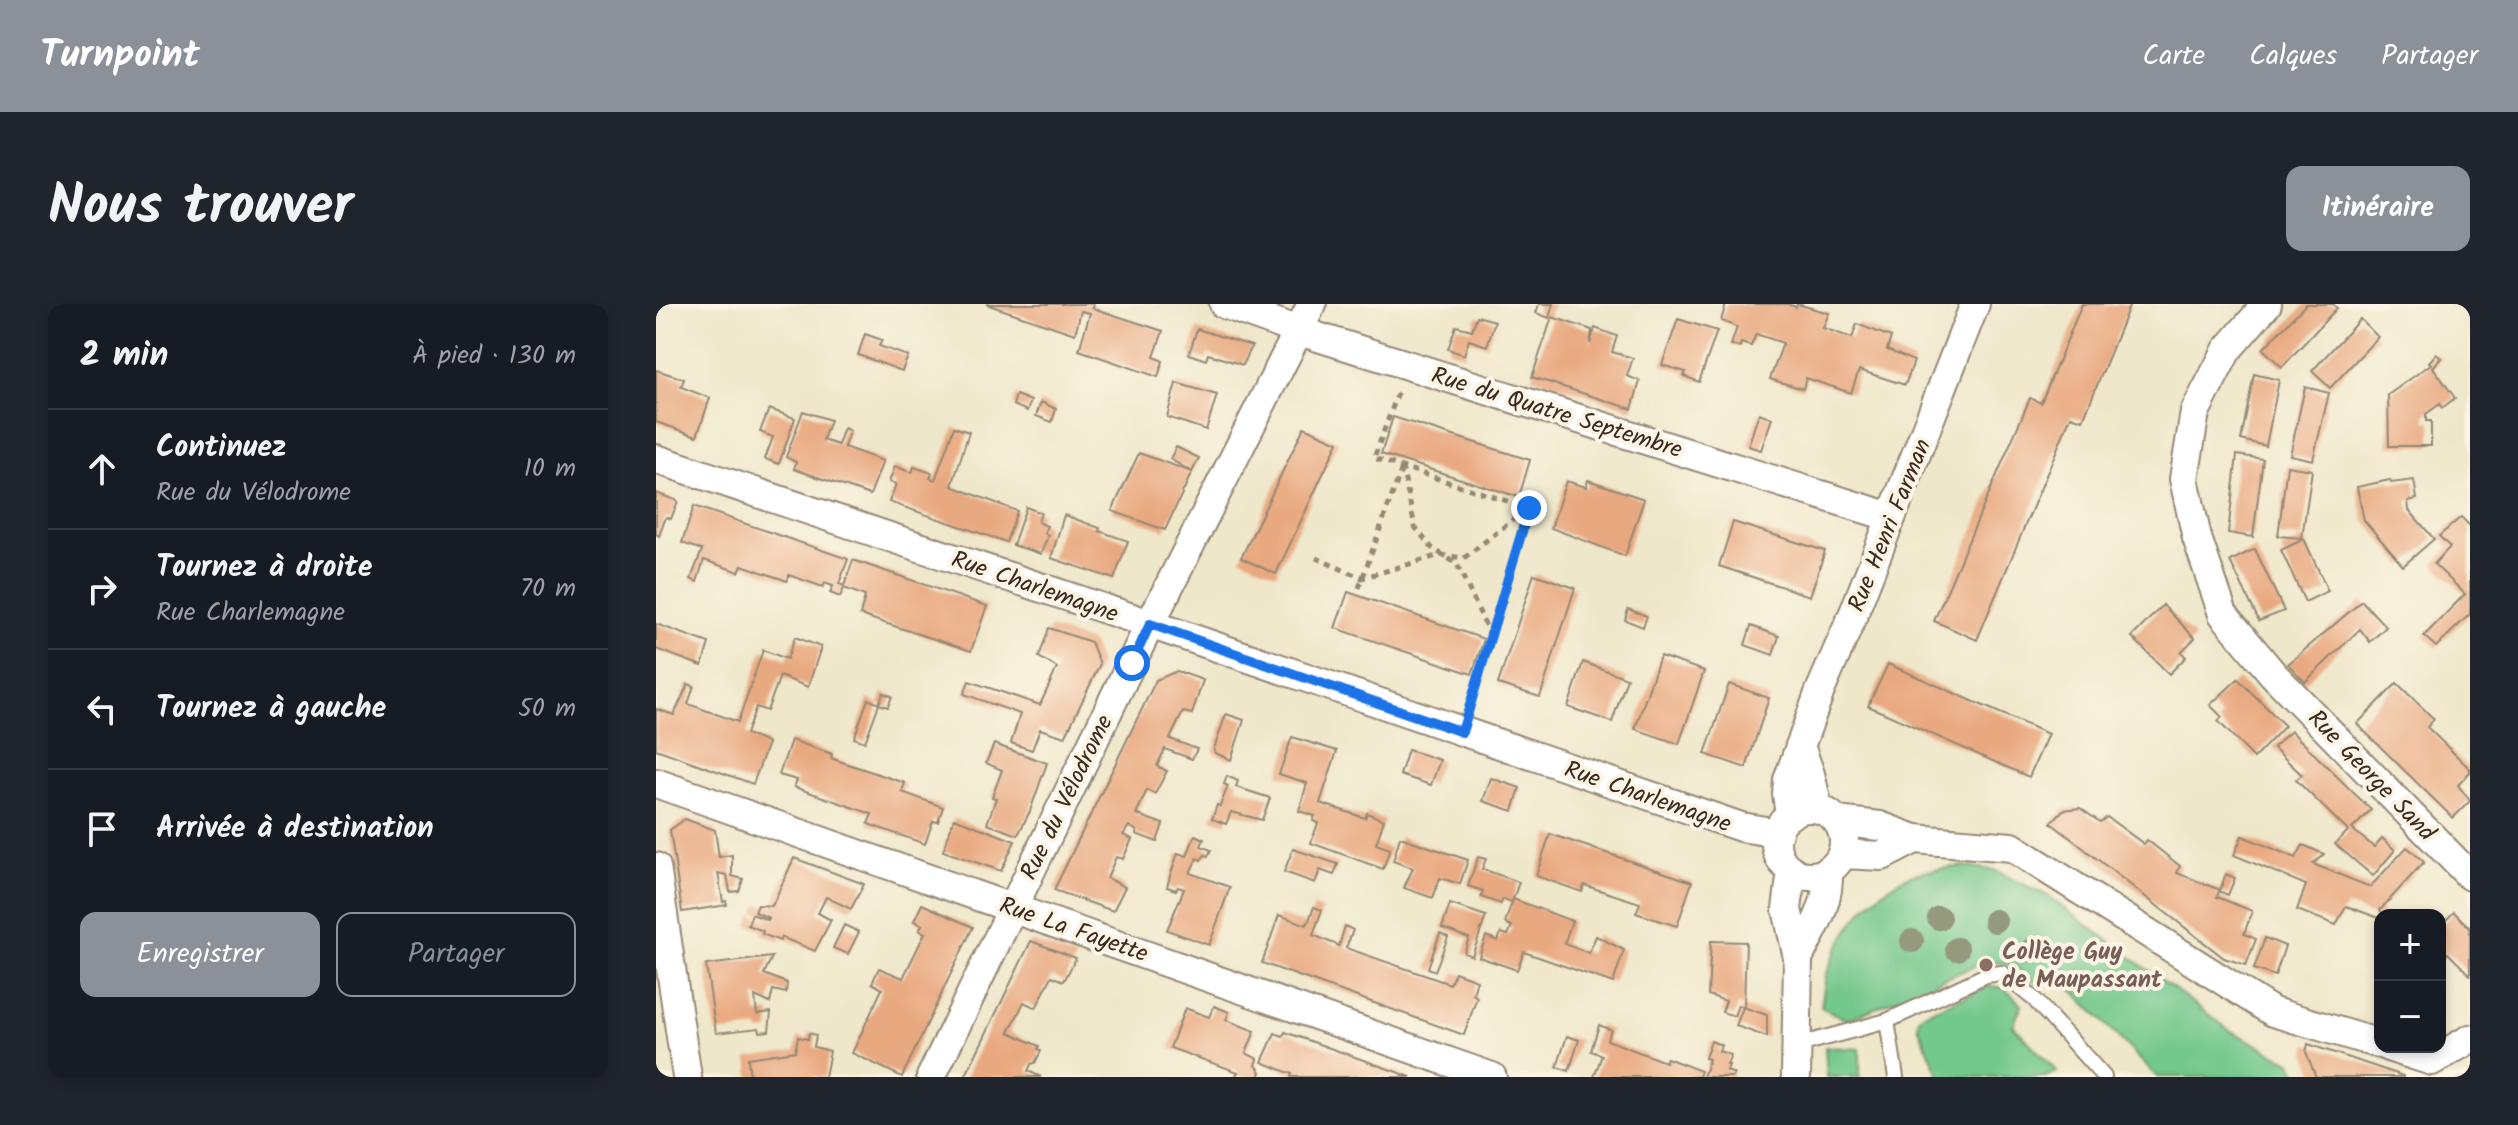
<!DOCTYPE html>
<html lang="fr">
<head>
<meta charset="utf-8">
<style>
  :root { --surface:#171b24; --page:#20242c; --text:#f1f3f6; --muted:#9ea1a6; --line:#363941; --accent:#8c9099 }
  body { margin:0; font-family:Kalam,sans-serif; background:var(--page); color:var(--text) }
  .controls { position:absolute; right:24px; bottom:24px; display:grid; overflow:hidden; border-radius:16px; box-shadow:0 4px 12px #0003 }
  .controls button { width:72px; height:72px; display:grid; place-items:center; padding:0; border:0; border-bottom:2px solid var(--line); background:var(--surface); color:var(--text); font:40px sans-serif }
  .stop { position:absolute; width:24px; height:24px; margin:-18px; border:6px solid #1a73e8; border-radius:50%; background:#fff }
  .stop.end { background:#1a73e8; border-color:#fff; box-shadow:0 2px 8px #0008 }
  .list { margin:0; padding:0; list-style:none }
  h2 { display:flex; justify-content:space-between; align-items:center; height:104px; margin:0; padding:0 32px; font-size:34px }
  h2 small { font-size:26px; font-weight:400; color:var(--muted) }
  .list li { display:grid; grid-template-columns:52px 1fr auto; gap:24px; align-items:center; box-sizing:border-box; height:120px; padding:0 32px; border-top:2px solid var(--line) }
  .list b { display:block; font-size:30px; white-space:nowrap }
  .list p { margin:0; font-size:26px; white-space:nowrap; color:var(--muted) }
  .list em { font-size:26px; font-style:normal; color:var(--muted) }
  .actions { display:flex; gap:16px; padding:24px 32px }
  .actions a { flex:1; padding:18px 0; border:2px solid var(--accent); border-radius:16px; text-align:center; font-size:28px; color:var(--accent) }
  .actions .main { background:var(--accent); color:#fff }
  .icon { flex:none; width:44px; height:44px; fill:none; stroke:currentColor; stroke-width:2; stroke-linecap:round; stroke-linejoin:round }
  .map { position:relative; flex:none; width:1814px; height:773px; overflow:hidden; border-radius:16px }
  header { display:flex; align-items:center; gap:48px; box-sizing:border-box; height:112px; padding:0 40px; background:var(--accent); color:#fff }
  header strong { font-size:38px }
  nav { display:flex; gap:44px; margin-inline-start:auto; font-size:28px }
  .intro { display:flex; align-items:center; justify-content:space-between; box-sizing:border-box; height:192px; padding:0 48px }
  h1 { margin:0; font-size:56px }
  .button { padding:20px 36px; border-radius:16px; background:var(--accent); color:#fff; font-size:28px; font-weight:700 }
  main { display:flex; gap:48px; padding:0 48px }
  aside { flex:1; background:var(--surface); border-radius:16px; box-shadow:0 4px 12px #0003 }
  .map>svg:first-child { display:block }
</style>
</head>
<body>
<header>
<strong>Turnpoint</strong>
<nav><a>Carte</a><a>Calques</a><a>Partager</a></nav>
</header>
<div class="intro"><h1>Nous trouver</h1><a class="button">Itinéraire</a></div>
<main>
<aside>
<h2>2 min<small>À pied · 130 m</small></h2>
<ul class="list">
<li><svg class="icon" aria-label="ahead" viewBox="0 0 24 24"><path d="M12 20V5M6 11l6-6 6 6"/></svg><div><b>Continuez</b><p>Rue du Vélodrome</p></div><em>10 m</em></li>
<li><svg class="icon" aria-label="right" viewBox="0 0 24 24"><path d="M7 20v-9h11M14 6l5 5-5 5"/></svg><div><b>Tournez à droite</b><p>Rue Charlemagne</p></div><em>70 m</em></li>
<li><svg class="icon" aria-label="left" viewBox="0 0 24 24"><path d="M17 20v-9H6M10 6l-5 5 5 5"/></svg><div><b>Tournez à gauche</b></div><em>50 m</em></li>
<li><svg class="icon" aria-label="arrive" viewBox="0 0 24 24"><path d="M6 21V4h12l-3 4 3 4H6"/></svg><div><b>Arrivée à destination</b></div></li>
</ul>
<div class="actions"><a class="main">Enregistrer</a><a>Partager</a></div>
</aside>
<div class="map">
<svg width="1814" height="773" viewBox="0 0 1814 773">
  <rect width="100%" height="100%" fill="#fcf5e5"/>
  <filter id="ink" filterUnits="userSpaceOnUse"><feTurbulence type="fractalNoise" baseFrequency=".0125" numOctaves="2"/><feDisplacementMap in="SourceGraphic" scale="16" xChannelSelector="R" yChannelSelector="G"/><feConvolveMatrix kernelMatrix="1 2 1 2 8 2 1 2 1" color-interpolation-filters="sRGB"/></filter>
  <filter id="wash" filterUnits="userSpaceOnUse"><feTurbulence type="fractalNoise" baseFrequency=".006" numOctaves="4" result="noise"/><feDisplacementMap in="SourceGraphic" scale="32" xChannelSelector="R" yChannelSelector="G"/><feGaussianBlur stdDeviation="1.8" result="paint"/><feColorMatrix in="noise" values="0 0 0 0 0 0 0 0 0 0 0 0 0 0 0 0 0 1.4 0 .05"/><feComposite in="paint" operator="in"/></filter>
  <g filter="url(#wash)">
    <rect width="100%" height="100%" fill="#efe7ca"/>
    <g fill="#73c88c" stroke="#577955" stroke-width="2">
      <path d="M1306,562L1338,566L1392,592L1575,727L1636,759L1644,773H1501L1403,672L1384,684C1364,665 1357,657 1328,658L1191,716L1165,703C1167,693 1168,682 1170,672C1183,631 1212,592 1250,573C1266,565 1289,565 1306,562Z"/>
      <polygon points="1334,682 1348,684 1366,701 1357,721 1401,768 1389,773 1284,773 1262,722 1263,715 1267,710"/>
      <polygon points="1169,743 1204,745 1204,773 1171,773"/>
    </g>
    <g id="blocks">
      <g fill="#e9a980">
        <polygon points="330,0 438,0 436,4 507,27 498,53 507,57 502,73 423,46 434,9 425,7 419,30"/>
        <polygon points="883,0 897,0 893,14 880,9"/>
        <polygon points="1070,0 1131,0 1140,3 1141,0 1173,9 1167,24 1196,34 1201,20 1235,33 1231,46 1258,57 1249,81 1203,66 1195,89 1150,74 1147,85 1114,75 1127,39 1100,30 1095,42 1085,39 1084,43 1075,41 1081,23 1065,17"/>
        <polygon points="1426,0 1474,0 1427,116 1415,112 1321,336 1278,317 1374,94 1385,99"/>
        <polygon points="1650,0 1677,0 1681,4 1626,63 1607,45"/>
        <polygon points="821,12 839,17 831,42 813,36 808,51 792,45 800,22 816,26"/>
        <polygon points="896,13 936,26 934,40 939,24 961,32 956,48 977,54 971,72 984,77 976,105 876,73"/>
        <polygon points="1022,15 1061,27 1043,78 1028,72 1030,68 1006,61"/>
        <polygon points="1704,15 1722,33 1674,84 1656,67"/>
        <polygon points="541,25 596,42 587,61 552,50 550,56 533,50"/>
        <polygon points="209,30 226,36 223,42 252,52 246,67 202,51"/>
        <polygon points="1780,50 1785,54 1777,63 1799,94 1786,104 1784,100 1770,110 1770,117 1775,117 1775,142 1733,142 1732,91 1775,60 1773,58"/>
        <polygon points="0,66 28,75 25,83 54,94 41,132 0,118"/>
        <polygon points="1598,70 1623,76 1610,142 1585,136"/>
        <polygon points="520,79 561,91 550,126 511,113"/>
        <polygon points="1649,83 1673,89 1657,156 1634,151"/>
        <polygon points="360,91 375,97 371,107 357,101"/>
        <polygon points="385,98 400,105 396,118 380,112"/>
        <polygon points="113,105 139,114 123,160 109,155 117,133 104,128"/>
        <polygon points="147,107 174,116 167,136 182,141 188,124 194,127 188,143 227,157 214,191 138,165 140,158 130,153"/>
        <polygon points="1103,109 1116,114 1105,146 1092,142"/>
        <polygon points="737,113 874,156 863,193 725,150"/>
        <polygon points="298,123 313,128 296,182 361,207 350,238 233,198 240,180 233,178 239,162 256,169 258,163 276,169 274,174 279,176"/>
        <polygon points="648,123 682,138 620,270 585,254"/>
        <polygon points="520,143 543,154 536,168 514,155"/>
        <polygon points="483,149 536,168 509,226 456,207"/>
        <polygon points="1581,151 1607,155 1597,233 1572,229"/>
        <polygon points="1631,162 1656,166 1646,234 1622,232"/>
        <polygon points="932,176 988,195 969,252 895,224 910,177 930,183"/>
        <polygon points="1734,176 1735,179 1758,176 1761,195 1752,197 1753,206 1778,235 1747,262 1708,216 1701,183"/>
        <polygon points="0,189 22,197 15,215 10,213 3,232 0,230"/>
        <polygon points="38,202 192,255 183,280 188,282 197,256 331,302 315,347 204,311 209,292 188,284 184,293 174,289 177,282 169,279 167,283 133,271 131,277 86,261 83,268 48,256 41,278 35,275 46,246 26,239"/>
        <polygon points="370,203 385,209 382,218 391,222 388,229 392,231 385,250 357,241"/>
        <polygon points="408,211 444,224 443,227 472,237 458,275 395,254"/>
        <polygon points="1805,213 1814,222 1814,310 1780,343 1768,332 1809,290 1778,260 1794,243 1783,232"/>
        <polygon points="1077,218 1169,247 1154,292 1063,262"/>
        <polygon points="1648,235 1672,287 1649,298 1625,246"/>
        <polygon points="1599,245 1628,307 1603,317 1574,257"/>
        <polygon points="878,270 919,284 884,393 842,380"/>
        <polygon points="692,288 828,335 816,370 679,324"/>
        <polygon points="1706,297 1730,323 1714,338 1704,325 1649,378 1632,360"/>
        <polygon points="1507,301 1539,334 1525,348 1530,353 1513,370 1476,333"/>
        <polygon points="972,305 991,312 987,323 969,316"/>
        <polygon points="0,320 53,339 46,362 0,345"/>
        <polygon points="1095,322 1123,332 1117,351 1089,341"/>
        <polygon points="393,324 435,338 444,360 409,433 384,425 376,446 355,439 364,410 308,390 313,377 384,401 401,364 383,353"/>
        <polygon points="139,333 165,343 152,383 124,372 111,407 100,403 90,430 112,439 97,480 0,445 0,405 18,411 32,380 38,382 32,400 82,418 107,346 131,355"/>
        <polygon points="1004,352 1048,367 1023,440 979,425"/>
        <polygon points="927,358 971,374 956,418 912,403"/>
        <polygon points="1232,360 1392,430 1373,473 1212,402"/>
        <polygon points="521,367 547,376 536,410 527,408 514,435 541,445 536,455 509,445 501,462 511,467 499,490 491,486 480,510 507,520 501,538 480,530 481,527 473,522 467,531 476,535 467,555 460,553 451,574 469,583 457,607 398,586 500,376"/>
        <polygon points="1582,375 1629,422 1598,454 1562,417 1566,413 1554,401"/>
        <polygon points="1741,379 1778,415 1771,423 1814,465 1814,468 1802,481 1814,497 1797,514 1701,420"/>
        <polygon points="1073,380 1113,394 1090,464 1049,450"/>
        <polygon points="227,389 236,392 232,403 223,400 209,438 198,434 212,395 223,400"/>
        <polygon points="570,410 588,416 575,456 559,449 558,445"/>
        <polygon points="1635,427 1715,506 1696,525 1718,543 1726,534 1739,546 1717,572 1679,540 1692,527 1640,476 1646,471 1617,443"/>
        <polygon points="636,433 681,447 664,499 709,514 711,509 728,516 720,540 734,545 727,565 655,539 662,519 657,517 659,512 643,507 651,479 623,470"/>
        <polygon points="135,436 176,450 175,454 186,458 249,479 246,488 287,503 282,518 277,517 269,540 212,520 216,510 138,483 141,476 123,471"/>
        <polygon points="338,440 391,459 374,507 362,531 331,520 340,494 336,493 346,466 330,459"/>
        <polygon points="752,446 784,456 775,481 744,471"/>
        <polygon points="571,472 582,477 580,483 614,494 606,516 575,508 570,520 556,515 561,501 564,502 572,482 568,480"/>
        <polygon points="835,474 864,484 857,507 827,497"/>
        <polygon points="1424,504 1444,518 1451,513 1488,540 1491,536 1524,562 1521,569 1564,586 1570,570 1579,574 1572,591 1563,587 1561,593 1596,607 1588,630 1600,635 1590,661 1568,654 1395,519 1407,506"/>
        <polygon points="298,514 359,537 345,567 287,547"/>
        <polygon points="29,515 59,526 63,553 76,551 76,572 87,575 83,587 74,588 71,571 62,569 67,598 70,597 71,601 26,608 14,526"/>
        <polygon points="894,530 1036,578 1021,622 980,609 984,599 928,581 926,588 880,572"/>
        <polygon points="539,531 548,535 545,542 555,546 552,552 549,551 545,556 541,554 534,569 574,583 553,641 511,626 528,585 522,583 520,586 511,583 514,572 522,549 531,552"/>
        <polygon points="1586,532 1640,554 1647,541 1668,550 1657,560 1714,583 1751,543 1768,558 1724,606 1726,609 1723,614 1690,602 1680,621 1641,606 1650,581 1578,551"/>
        <polygon points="744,533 812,556 804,580 784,574 777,594 748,584 757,564 737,557"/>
        <polygon points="637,545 682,560 678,571 664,566 659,579 628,568"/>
        <polygon points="822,553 830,555 826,565 863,578 856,598 847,595 845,600 825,593 827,587 812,582"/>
        <polygon points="138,554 208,580 195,605 170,593 162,609 175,616 159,647 125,633 124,637 106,630 107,627 92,621 96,610 112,616 113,614 99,608 102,601 116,602"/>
        <polygon points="857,595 916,617 908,640 933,649 940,632 968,646 957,679 868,648 861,666 823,653 830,632 842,637 845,629 852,631 856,622 849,619"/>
        <polygon points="266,600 317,623 246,773 196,749 226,685 216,679 223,664 247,674 269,629 263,626 266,621 258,617"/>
        <polygon points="794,600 830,612 816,652 808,649 813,634 786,624"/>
        <polygon points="658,603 666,606 657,631 683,642 689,622 697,626 690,644 794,680 799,668 821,676 817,690 821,693 808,731 606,659 623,611 651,621"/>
        <polygon points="1798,608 1814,624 1814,671 1792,649 1784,656 1784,622"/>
        <polygon points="188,621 203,628 192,650 177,644"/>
        <polygon points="784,629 792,633 779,667 772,664"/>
        <polygon points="1609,634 1629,642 1619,672 1598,665"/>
        <polygon points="375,637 420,654 408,677 396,672 380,704 368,698 353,728 383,742 382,745 385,747 379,759 375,760 372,767 385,773 309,773"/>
        <polygon points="1055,637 1090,638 1088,703 1082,701 1078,712 1066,708 1070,697 1052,691"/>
        <polygon points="116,653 108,670 131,679 130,689 117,686 114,699 99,692 101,710 115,708 113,727 104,728 103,724 60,729 50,661"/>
        <polygon points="558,702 573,708 570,716 599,727 590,749 602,755 600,761 605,768 603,773 579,773 582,768 514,744 529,704 553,713"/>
        <polygon points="1087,703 1111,711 1111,733 1080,722"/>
        <polygon points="943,721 955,726 951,736 1009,758 1011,754 1045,767 1043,773 938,773 946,751 935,747"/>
        <polygon points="629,728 755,773 635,773 636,770 606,758 619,729 627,732"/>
        <polygon points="153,729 160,731 158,743 174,747 169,773 94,773 92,754 139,747 142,733 152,735"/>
        <polygon points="911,732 923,736 913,767 901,763"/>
        <polygon points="1055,737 1065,741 1063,747 1075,751 1071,761 1073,761 1071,767 1078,770 1076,773 1047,773 1053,755 1049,754"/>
        <polygon points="1652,740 1747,772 1747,773 1660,773 1650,748"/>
      </g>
    </g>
  </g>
  <g filter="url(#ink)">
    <use href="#blocks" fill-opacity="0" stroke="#958874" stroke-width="2"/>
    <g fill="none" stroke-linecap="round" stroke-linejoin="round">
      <defs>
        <g id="lane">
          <polyline points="1231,717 1240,773"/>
          <polyline points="1139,742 1231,717 1330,671 1346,669 1378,695 1448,773"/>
        </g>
        <g id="street">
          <polyline points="568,0 643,27 1235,213"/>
          <polyline points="1611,0 1571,46 1539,108 1528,175 1541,234 1567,310 1617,370 1814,572"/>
          <polyline points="0,155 494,320 1085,523 1122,529"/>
          <polyline points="1144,442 1154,470 1162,504"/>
          <polyline points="0,479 836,773"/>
          <circle cx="1154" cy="538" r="34"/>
          <polyline points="1134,511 1131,490 1132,476 1164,387 1197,311 1319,0"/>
          <polyline points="1181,517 1224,522 1259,535 1356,543 1617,708 1724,740"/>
          <polyline points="1186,550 1226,552 1259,535"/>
          <polyline points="0,563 31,773"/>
          <polyline points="1136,566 1131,605 1142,654 1140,773"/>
          <path d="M1142,654C1157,625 1174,600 1172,566"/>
          <polyline points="1732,743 1776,757 1814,735"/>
          <polyline points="275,773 494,320 656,0"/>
        </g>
      </defs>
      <use href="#lane" stroke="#958874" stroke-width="18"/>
      <use href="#street" stroke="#958874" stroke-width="32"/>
      <g stroke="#958874" stroke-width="5" stroke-dasharray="6 6" stroke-linecap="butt">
        <polyline points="739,90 741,91 718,154 873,204 814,401"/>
        <polyline points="746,163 759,223 776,244 801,260 834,331"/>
        <polyline points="660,254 706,274 784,251 808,254 872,204"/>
        <polyline points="703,284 746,164"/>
      </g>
      <use href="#lane" stroke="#fff" stroke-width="14"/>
      <use href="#street" stroke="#fff" stroke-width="28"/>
    </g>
    <g fill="#95997e">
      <circle cx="1283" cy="614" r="12"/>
      <circle cx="1339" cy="617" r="12"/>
      <circle cx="1256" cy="637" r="12"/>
      <circle cx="1301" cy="645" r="12"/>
      <circle cx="1377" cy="646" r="12"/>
    </g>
  </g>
  <g fill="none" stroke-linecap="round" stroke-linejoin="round" filter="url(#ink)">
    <polyline stroke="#1a73e8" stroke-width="10" points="476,359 494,320 806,428 873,204"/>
  </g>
  <circle fill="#8d6e63" stroke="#fcf5e5" stroke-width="3" cx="1330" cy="661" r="8"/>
  <g text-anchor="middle" stroke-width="8" stroke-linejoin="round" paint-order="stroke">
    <g font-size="24" fill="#3b2a1e" stroke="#fcf5e5">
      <text transform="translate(901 108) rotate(17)" y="8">Rue du Quatre Septembre</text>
      <text transform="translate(1233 221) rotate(-68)" y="8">Rue Henri Farman</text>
      <text transform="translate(379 282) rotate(19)" y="8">Rue Charlemagne</text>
      <text transform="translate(1716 471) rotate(46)" y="8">Rue George Sand</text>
      <text transform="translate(992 492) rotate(19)" y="8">Rue Charlemagne</text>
      <text transform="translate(410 493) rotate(-64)" y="8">Rue du Vélodrome</text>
      <text transform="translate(418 625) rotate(19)" y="8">Rue La Fayette</text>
    </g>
    <g font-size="24" font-weight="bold" fill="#785e54" stroke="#fcf5e5" text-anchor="start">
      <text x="1346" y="655">Collège Guy<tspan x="1346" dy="28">de Maupassant</tspan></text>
    </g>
  </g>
</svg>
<div class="controls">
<button>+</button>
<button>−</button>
</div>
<div class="stop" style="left:476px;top:359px"></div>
<div class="stop end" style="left:873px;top:204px"></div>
</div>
</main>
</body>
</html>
